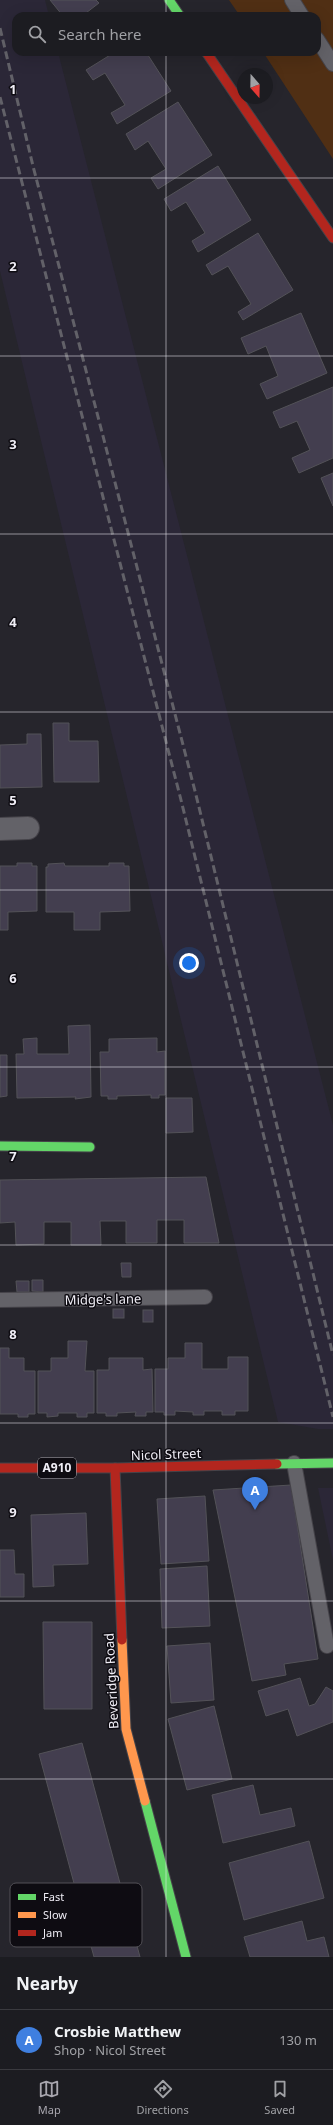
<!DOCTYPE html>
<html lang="en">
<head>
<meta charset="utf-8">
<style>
  :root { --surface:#1c1c21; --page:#25252a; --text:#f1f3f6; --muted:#a0a1a5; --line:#3a3a3f; --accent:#a9a7af }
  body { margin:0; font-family:"Noto Sans",sans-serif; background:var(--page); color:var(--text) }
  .compass { position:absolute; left:237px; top:68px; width:36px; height:36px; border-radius:50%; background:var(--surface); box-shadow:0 4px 16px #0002; rotate:160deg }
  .you { position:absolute; left:189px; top:963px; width:14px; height:14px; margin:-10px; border:3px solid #fff; border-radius:50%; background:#1a73e8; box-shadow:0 0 0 6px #1a73e833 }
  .badge { display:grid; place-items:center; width:26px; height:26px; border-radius:50%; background:var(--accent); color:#fff; font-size:13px; font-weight:700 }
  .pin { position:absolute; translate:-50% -33px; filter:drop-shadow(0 1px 2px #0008) }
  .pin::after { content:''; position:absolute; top:21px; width:14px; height:12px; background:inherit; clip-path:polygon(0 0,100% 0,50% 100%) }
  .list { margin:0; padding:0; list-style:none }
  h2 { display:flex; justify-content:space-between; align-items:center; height:52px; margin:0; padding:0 16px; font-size:17px }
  h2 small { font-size:13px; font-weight:400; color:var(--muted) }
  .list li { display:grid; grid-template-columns:26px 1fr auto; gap:12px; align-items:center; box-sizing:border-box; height:60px; padding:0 16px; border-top:1px solid var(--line) }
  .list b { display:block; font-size:15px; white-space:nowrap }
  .list p { margin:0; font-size:13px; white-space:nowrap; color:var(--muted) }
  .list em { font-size:13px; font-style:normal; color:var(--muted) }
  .icon { flex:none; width:22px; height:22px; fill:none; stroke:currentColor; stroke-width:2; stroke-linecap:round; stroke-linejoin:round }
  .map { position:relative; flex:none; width:333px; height:1957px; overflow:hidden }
  .search { position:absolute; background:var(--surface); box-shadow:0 4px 16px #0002; left:12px; right:12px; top:12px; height:44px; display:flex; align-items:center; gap:10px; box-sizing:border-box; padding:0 14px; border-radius:12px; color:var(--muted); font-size:15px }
  .sheet { height:112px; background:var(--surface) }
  nav { display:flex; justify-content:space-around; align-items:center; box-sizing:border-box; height:56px; border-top:1px solid var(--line); background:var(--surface); font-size:11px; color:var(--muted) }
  nav a { display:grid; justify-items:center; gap:2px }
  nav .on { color:var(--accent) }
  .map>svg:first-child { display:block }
</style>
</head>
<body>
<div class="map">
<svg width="333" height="1957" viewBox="0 0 333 1957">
  <rect width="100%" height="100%" fill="#26252c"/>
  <g fill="#2b2737">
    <polygon points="0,0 45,0 49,16 16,16 16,52 58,52 333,1125 333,1429 318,1429 278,1422 0,271"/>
    <polygon points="318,1488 333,1488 333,1560"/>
  </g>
  <polygon fill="#502f14" points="229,0 333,0 333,159 263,52 317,52 317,16 240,16"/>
  <g fill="#433e4f" stroke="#535258">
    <polygon points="50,0 96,0 99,3 82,16 63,16"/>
    <polygon points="115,52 146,52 171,91 117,124 111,113 125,105 105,73 93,80 86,70"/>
    <polygon points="178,102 212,155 158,189 151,178 166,169 148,141 135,150 126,134"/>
    <polygon points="218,166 251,220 198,252 192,241 205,233 186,202 171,211 164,199"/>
    <polygon points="258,233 293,290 243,320 238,312 251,304 228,266 212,275 206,265"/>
    <polygon points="301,313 327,373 267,399 260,384 278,376 266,346 248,354 241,338"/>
    <polygon points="333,387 333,458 299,473 292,458 310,450 297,421 280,428 273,412"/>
    <polygon points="333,473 333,506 321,478"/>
    <polygon points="53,723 69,723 69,741 98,741 99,782 54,782"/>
    <polygon points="27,734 41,734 42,787 0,788 0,745 27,744"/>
    <polygon points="17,863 32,863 32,866 37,866 37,911 8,912 8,930 0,930 0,866 17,866"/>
    <polygon points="64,863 65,866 109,866 109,863 124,863 124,866 129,866 130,911 100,912 100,930 74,930 74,912 46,912 46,867 48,867 48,864"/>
    <polygon points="90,1025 91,1097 75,1099 76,1097 17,1098 16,1054 24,1054 23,1039 37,1038 37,1054 69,1054 68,1026"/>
    <polygon points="157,1038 157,1052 165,1051 165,1095 159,1095 159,1098 151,1098 151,1095 117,1096 117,1099 108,1099 108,1096 101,1096 100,1052 109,1052 109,1039"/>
    <polygon points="0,1055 7,1055 7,1096 0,1097"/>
    <polygon points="166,1098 192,1098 193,1132 166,1133"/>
    <polygon points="206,1177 219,1243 184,1243 184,1220 157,1220 157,1243 126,1243 126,1221 100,1221 101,1245 71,1245 71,1222 44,1222 44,1244 16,1245 15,1222 0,1223 0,1180"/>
    <polygon points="121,1263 131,1263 131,1277 122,1277"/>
    <polygon points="32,1280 43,1280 43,1292 32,1291"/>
    <polygon points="16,1281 29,1281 29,1292 17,1292"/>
    <rect x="113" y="1309" width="11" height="9"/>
    <rect x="143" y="1310" width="10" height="12"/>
    <polygon points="68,1341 87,1341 85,1371 94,1371 94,1413 87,1413 87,1417 77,1417 77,1413 58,1413 58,1416 47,1417 47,1413 38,1413 38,1371 51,1371 51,1358 68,1358"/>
    <polygon points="185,1343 202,1343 202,1369 228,1369 228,1357 248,1357 248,1411 235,1411 235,1415 222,1415 222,1411 204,1411 204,1415 193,1415 193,1412 175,1411 175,1415 164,1415 164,1412 155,1412 155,1369 168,1369 168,1358 185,1358"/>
    <polygon points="0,1348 9,1348 9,1358 24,1358 24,1371 35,1371 35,1414 28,1414 28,1417 18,1417 18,1414 0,1414"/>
    <polygon points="109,1358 143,1358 143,1370 152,1369 153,1412 146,1412 146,1416 135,1416 136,1412 117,1413 117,1416 106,1416 106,1413 97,1413 97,1370 109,1370"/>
    <polygon points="291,1485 318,1659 284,1664 286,1675 252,1681 213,1490"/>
    <polygon points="205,1496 209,1561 161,1564 157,1499"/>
    <polygon points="86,1513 88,1564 53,1565 54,1586 33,1587 31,1515"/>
    <polygon points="0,1550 14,1550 15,1574 24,1574 24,1597 0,1597"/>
    <polygon points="207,1566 210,1626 162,1628 160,1569"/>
    <polygon points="43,1622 92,1622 92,1709 44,1709"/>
    <polygon points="210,1643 214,1700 171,1703 167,1646"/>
    <polygon points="300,1678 309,1706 315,1704 326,1687 333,1691 333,1722 297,1736 288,1709 266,1716 258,1691"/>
    <polygon points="214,1706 232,1779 187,1790 168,1719"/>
    <polygon points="82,1743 140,1957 94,1957 39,1754"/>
    <polygon points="253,1785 260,1815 291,1808 295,1826 223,1843 212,1795"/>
    <polygon points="309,1841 324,1898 244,1920 229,1863"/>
    <polygon points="302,1921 307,1941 324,1937 329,1957 250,1957 244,1937"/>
  </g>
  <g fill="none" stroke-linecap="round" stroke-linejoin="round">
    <defs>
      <g id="lane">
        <polyline points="292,0 302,16"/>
        <polyline points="317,39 333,64"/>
        <polyline points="0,1300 205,1297"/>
        <polyline points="294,1463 327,1646"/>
      </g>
      <polyline id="street" points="0,829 28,828"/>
      <g id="fast">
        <polyline points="169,0 180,16"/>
        <polyline points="0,1146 90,1147"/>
        <polyline points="277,1464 333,1463"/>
        <polyline points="145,1801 186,1957"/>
      </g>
      <polyline id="slow" points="122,1640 126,1729 145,1801"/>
      <g id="jam">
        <polyline points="206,52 333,238"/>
        <polyline points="0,1468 115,1468 277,1464"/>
        <polyline points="115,1468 122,1640"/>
      </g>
    </defs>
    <use href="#lane" stroke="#454349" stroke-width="16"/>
    <use href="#street" stroke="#454349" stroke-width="24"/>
    <use href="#fast" stroke="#454349" stroke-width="11"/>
    <use href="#slow" stroke="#454349" stroke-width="11"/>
    <use href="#jam" stroke="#454349" stroke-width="11"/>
    <use href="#lane" stroke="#636268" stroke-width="14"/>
    <use href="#street" stroke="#636268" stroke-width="22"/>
    <use href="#fast" stroke="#63d668" stroke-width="9"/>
    <use href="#slow" stroke="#ff974d" stroke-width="9"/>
    <use href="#jam" stroke="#b3261e" stroke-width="9"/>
    <g stroke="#626168" stroke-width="3" stroke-dasharray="8 4" stroke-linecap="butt">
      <polyline points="0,28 33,166 196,795 333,1355"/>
      <polyline points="0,97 180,796 333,1417"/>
    </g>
  </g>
  <path fill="none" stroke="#efedf5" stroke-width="1" stroke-opacity="0.55" d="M166,0V16M166,52V1957M0,178H333M0,356H333M0,534H333M0,712H333M0,890H333M0,1067H333M0,1245H333M0,1423H333M0,1601H333M0,1779H333"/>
  <g text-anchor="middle" stroke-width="3" stroke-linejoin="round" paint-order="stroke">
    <rect fill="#0e0c12" stroke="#acaab1" stroke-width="1" x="38" y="1458" width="38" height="20" rx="3"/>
    <g font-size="12" font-weight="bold" fill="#efedf5">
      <text x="57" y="1472">A910</text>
    </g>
    <g font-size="13" fill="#efedf5" stroke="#0e0c12">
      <text transform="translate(103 1299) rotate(-1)" y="5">Midge's lane</text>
      <text transform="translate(166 1454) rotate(-2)" y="5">Nicol Street</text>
      <text transform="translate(111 1681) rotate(-93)" y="5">Beveridge Road</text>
    </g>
  </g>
  <rect x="10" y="1883" width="132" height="64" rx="6" fill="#0e0c12" stroke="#525056" stroke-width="1"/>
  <rect x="18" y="1894" width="18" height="6" fill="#63d668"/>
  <rect x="18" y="1912" width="18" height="6" fill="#ff974d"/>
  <rect x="18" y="1930" width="18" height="6" fill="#b3261e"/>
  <g font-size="11" fill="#efedf5">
    <text x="43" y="1901">Fast</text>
    <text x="43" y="1919">Slow</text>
    <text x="43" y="1937">Jam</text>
  </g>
  <g font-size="13" text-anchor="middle" font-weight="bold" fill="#efedf5" stroke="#0e0c12" stroke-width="3" stroke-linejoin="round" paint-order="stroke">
    <text x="13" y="94">1</text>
    <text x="13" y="271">2</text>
    <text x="13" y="449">3</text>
    <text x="13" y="627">4</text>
    <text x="13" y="805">5</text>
    <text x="13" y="983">6</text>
    <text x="13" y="1161">7</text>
    <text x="13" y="1339">8</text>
    <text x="13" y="1517">9</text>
  </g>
</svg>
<svg class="compass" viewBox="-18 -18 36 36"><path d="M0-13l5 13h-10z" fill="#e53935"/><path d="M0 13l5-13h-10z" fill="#a0a1a5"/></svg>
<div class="you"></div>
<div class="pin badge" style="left:255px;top:1510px;background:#3f7fe0">A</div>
<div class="search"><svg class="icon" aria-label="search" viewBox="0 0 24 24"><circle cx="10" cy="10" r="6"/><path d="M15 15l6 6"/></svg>Search here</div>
</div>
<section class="sheet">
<h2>Nearby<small></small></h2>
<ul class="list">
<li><span class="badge" style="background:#3f7fe0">A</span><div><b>Crosbie Matthew</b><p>Shop · Nicol Street</p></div><em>130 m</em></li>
</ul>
</section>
<nav>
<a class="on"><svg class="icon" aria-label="map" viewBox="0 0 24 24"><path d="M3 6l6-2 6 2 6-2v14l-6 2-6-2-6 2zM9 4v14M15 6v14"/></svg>Map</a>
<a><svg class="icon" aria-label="directions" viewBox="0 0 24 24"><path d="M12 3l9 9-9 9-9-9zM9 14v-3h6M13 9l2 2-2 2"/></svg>Directions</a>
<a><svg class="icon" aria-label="saved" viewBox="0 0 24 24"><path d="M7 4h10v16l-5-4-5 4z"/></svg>Saved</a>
</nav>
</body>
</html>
